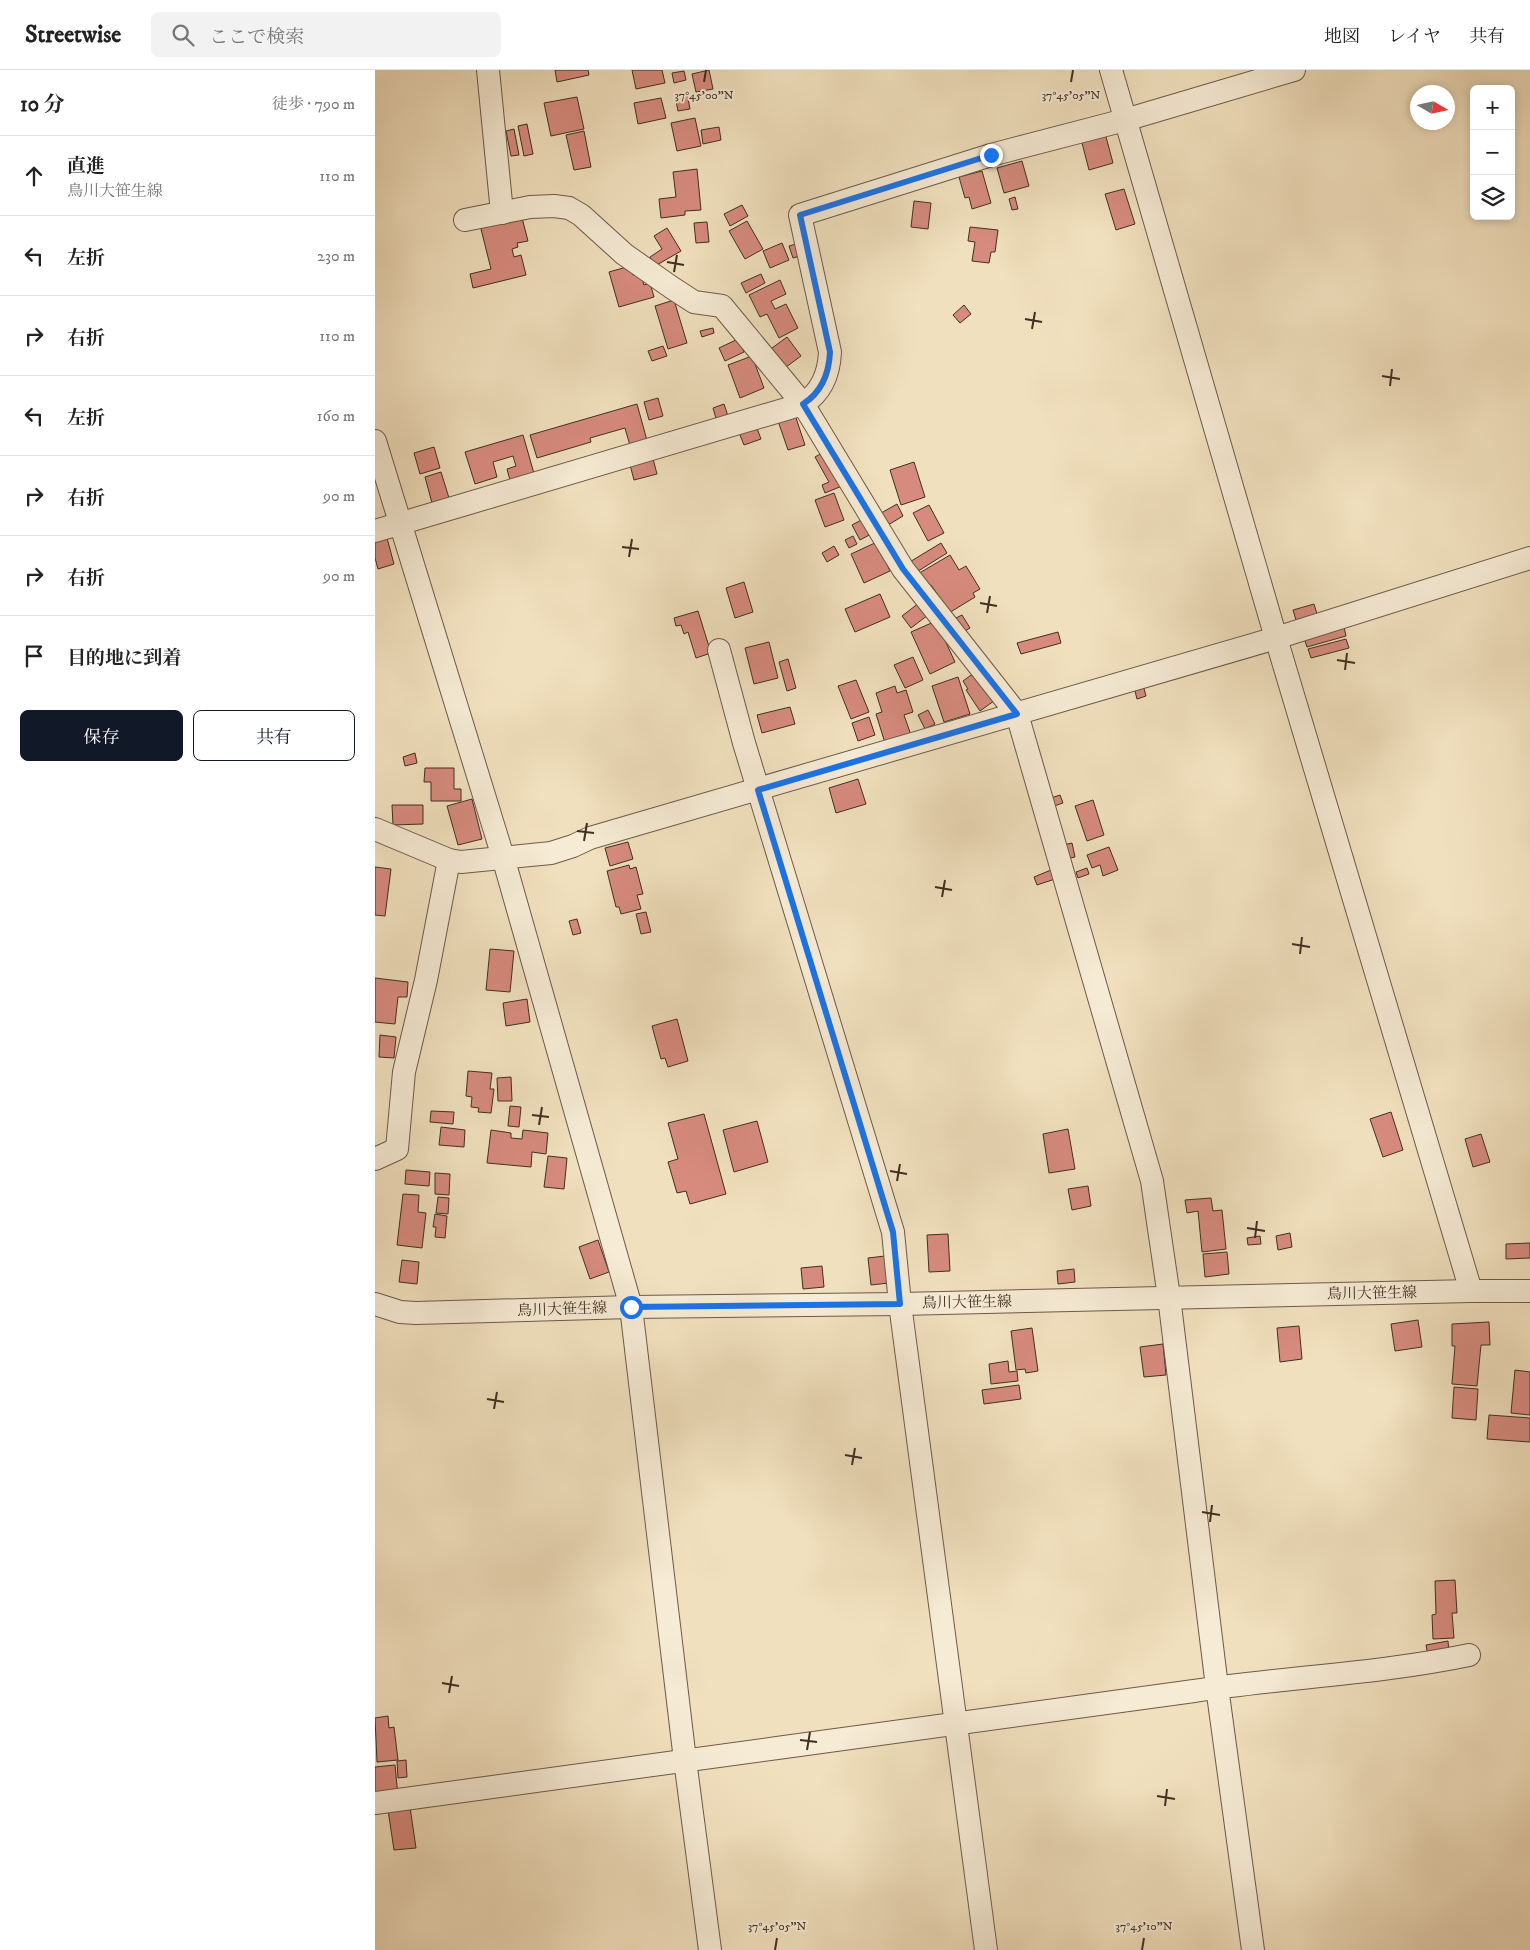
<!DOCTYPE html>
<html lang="ja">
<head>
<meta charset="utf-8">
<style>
  :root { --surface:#fff; --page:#f2f2f2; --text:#222; --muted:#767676; --line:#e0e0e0; --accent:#111827 }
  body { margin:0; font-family:"IM FELL DW Pica","Noto Serif JP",serif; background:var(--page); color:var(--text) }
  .controls { position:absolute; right:15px; top:15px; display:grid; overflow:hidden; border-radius:8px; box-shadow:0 2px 8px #0003 }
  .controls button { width:45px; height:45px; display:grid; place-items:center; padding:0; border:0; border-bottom:1px solid var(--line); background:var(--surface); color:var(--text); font:25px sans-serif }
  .compass { position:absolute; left:1035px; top:15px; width:45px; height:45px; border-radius:50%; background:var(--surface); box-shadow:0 2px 8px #0003; rotate:99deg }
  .stop { position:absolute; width:15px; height:15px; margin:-11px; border:4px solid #1a73e8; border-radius:50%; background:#fff }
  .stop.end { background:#1a73e8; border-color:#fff; box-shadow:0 1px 5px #0008 }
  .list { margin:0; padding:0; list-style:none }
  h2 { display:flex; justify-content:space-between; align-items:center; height:65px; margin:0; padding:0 20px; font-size:21px }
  h2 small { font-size:16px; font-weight:400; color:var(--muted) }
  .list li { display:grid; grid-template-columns:32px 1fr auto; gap:15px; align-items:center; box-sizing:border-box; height:80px; padding:0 20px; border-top:1px solid var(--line) }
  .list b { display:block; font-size:19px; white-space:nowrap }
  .list p { margin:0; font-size:16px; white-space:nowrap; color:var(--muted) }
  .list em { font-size:16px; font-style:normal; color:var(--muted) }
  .actions { display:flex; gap:10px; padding:15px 20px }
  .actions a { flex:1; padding:11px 0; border:1px solid var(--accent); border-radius:8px; text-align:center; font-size:18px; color:var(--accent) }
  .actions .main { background:var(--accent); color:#fff }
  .icon { flex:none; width:28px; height:28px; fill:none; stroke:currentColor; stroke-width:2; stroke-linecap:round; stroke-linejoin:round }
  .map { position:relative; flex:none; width:1155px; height:1880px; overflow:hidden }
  header { display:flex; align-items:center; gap:30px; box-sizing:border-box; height:70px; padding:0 25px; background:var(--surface); border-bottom:1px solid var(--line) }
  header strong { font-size:24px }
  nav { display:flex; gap:28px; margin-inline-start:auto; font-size:18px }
  .search { width:350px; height:45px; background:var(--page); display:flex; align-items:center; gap:12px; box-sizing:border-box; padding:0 18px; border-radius:8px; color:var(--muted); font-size:19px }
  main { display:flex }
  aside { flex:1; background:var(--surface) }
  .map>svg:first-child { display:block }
</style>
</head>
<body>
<header>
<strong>Streetwise</strong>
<div class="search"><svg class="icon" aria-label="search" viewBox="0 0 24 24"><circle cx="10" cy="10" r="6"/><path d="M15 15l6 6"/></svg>ここで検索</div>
<nav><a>地図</a><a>レイヤ</a><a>共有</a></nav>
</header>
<main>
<aside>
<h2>10 分<small>徒歩 · 790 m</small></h2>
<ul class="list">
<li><svg class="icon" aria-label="ahead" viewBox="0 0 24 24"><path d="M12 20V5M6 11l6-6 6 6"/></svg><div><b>直進</b><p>鳥川大笹生線</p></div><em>110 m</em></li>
<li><svg class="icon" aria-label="left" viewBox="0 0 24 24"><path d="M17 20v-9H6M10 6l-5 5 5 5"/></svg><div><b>左折</b></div><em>230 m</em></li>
<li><svg class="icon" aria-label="right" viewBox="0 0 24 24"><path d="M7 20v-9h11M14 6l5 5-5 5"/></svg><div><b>右折</b></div><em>110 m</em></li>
<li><svg class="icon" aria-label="left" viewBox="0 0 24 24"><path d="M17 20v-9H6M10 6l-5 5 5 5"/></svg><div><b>左折</b></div><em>160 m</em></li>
<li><svg class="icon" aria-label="right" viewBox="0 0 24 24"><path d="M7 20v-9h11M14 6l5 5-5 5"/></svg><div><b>右折</b></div><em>90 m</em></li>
<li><svg class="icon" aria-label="right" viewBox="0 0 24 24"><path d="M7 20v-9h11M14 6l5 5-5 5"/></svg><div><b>右折</b></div><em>90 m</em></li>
<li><svg class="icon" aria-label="arrive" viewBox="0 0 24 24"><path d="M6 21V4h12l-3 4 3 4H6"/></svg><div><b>目的地に到着</b></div></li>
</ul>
<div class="actions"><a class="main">保存</a><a>共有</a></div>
</aside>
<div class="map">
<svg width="1155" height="1880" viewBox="0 0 1155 1880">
  <rect width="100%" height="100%" fill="#f1e0be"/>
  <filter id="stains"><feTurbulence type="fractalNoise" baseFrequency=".004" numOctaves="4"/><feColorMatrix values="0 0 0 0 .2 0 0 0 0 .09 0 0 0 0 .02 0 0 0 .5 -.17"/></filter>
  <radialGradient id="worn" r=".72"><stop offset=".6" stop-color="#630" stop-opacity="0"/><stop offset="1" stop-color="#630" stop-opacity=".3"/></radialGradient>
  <g fill="#d78b7e" stroke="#402e22">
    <polygon points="180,0 213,0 214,5 182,12"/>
    <polygon points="257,0 287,0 290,13 261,19"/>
    <polygon points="334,0 338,19 321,22 317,4"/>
    <polygon points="309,1 311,10 299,13 297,3"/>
    <polygon points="312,24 315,39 303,41 300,26"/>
    <polygon points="202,27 209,59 176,66 169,33"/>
    <polygon points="286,28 291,48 263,54 259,33"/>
    <polygon points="320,48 326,76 302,81 296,53"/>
    <polygon points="152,54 158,84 149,86 143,56"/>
    <polygon points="344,57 346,70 328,74 326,60"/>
    <polygon points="139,59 144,85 136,86 131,61"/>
    <polygon points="209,61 216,97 199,100 191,65"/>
    <polygon points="730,63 738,93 714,100 706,69"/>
    <polygon points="647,91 654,116 629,123 622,98"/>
    <polygon points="322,99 326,140 310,141 310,145 286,148 284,129 301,127 298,102"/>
    <polygon points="607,101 616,133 597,139 594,127 590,128 584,107"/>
    <polygon points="749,119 760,154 741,160 730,124"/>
    <polygon points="640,127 643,139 637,140 634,129"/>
    <polygon points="539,131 556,133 553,159 536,157"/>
    <polygon points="367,135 373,146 355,156 349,144"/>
    <polygon points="146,144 153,171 142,173 143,177 137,179 139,187 146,185 151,205 98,218 95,204 116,199 105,155"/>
    <polygon points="372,151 388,179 370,189 354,161"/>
    <polygon points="332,152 334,172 321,173 319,153"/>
    <polygon points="595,157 623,160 620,182 616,182 614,193 597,191 600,172 593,171"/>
    <polygon points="292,158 306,181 280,196 275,187 287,179 279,166"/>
    <polygon points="407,173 414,190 395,198 388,181"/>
    <polygon points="421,174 425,186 418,188 414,176"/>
    <polygon points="255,196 258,205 265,202 269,215 275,213 279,227 244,237 234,202"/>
    <polygon points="386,204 390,213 371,223 366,213"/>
    <polygon points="405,210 411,224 396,231 400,239 411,234 423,258 404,268 392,244 385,247 374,225"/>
    <polygon points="299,230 312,273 293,279 280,236"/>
    <polygon points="589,235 596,244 585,253 578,245"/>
    <polygon points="338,258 339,263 327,267 325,261"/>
    <polygon points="412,267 426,286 407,300 393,281"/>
    <polygon points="363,269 369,282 350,291 344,278"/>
    <polygon points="288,276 292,286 277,291 273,281"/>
    <polygon points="377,286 389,318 365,328 353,295"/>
    <polygon points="283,328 288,346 274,350 269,332"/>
    <polygon points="262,334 273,374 256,379 250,358 215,368 216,372 162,388 155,365"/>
    <polygon points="349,334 354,349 342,352 338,338"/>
    <polygon points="420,345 430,375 413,380 403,351"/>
    <polygon points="380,353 386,369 369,375 363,360"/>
    <polygon points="148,365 160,407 136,414 132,399 141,396 138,386 118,392 122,407 100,414 90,382"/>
    <polygon points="59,377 65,398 45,404 39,383"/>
    <polygon points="449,382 467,416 450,423 447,415 454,412 440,387"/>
    <polygon points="277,385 282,404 259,410 254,391"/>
    <polygon points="539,392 550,427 526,435 515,400"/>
    <polygon points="66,402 74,428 57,433 50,407"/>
    <polygon points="459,423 469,450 450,457 440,430"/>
    <polygon points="522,434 528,446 508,458 501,446"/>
    <polygon points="554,435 569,463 553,471 538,443"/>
    <polygon points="488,449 496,464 485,470 477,455"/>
    <polygon points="478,466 482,474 474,478 470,470"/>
    <polygon points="12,468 19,494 3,499 0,488 0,472"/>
    <polygon points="502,472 515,501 489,513 476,484"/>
    <polygon points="566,473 572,483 540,503 533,493"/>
    <polygon points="459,476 464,485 452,492 447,483"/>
    <polygon points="575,485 584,500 591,496 605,519 598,523 600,527 569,546 565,528 556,515 549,519 541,505"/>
    <polygon points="369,512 378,542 360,548 351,518"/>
    <polygon points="505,524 515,547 480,562 470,539"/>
    <polygon points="544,533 553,545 536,558 527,546"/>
    <polygon points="939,534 942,544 921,550 918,540"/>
    <polygon points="323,541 336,583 321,588 313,562 309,564 306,555 301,556 299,548"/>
    <polygon points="587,545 595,558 585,564 577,550"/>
    <polygon points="561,551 580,592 555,604 536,562"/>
    <polygon points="969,557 971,566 932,577 929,568"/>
    <polygon points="683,562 686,573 646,584 642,573"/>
    <polygon points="971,569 974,578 936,588 933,579"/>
    <polygon points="394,572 403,608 379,614 370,578"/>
    <polygon points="538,587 548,610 530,618 519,595"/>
    <polygon points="413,589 421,618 412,621 404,592"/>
    <polygon points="603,600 623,628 605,641 591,620 593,619 588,611"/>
    <polygon points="583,607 595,644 569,652 557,616"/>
    <polygon points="481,610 494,642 476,649 463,616"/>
    <polygon points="768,615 771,626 762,629 759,617"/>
    <polygon points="520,616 522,623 531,620 538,642 529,645 537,668 511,676 501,644 507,642 501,623"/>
    <polygon points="415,637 420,654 387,663 382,645"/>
    <polygon points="553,640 560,654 550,659 543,645"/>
    <polygon points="494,647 500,665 483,671 477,653"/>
    <polygon points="40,683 42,693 30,696 28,687"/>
    <polygon points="50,698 79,698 79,719 86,719 86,731 56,731 56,712 49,712"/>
    <polygon points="483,709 491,734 461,743 454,718"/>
    <polygon points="685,725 688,733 676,737 673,729"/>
    <polygon points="97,729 107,769 83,775 72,736"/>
    <polygon points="718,730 729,765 712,771 700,736"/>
    <polygon points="17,735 48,735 48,754 18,755"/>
    <polygon points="253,772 258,789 235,796 230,778"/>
    <polygon points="697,773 700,787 687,790 684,776"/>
    <polygon points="734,777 743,800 728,806 725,795 717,798 712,785"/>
    <polygon points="254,795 255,799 261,797 268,824 262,825 266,839 246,844 244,837 241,837 232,801"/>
    <polygon points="0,797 16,799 10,846 0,845"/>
    <polygon points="712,798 714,804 703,808 701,802"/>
    <polygon points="676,800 680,809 662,815 659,807"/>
    <polygon points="271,842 276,862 266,864 261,844"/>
    <polygon points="202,849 206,863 198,865 194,851"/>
    <polygon points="115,879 139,881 135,922 111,920"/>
    <polygon points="0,908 33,912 32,927 23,927 20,954 0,952"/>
    <polygon points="152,929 155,952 131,956 128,933"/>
    <polygon points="302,949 313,991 293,997 290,988 286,989 277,956"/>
    <polygon points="5,965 21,967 19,988 4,987"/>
    <polygon points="93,1001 117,1003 115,1019 119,1019 116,1043 103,1042 104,1038 96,1037 97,1027 91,1026"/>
    <polygon points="136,1007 137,1031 123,1031 122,1008"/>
    <polygon points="135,1036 146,1037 144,1057 133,1056"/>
    <polygon points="56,1041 79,1042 78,1054 55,1052"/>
    <polygon points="1016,1042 1028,1080 1008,1087 995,1049"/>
    <polygon points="329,1044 351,1124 315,1134 311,1121 302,1123 293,1092 303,1089 293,1053"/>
    <polygon points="382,1051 393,1092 359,1102 348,1060"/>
    <polygon points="66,1057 90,1060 89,1077 64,1075"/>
    <polygon points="693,1059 700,1099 674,1103 668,1064"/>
    <polygon points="116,1060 136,1063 136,1068 147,1069 148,1060 173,1063 171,1084 157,1082 156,1097 112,1093"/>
    <polygon points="1106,1064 1115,1092 1098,1097 1090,1069"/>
    <polygon points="173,1086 192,1088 189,1119 169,1117"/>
    <polygon points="31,1100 55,1102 54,1116 30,1114"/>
    <polygon points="60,1103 75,1104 74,1125 60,1124"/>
    <polygon points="713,1116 716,1136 697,1140 693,1119"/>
    <polygon points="28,1124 44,1125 43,1142 51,1143 47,1178 22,1175"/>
    <polygon points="63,1127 74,1128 73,1144 61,1143"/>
    <polygon points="836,1128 838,1141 847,1140 851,1179 827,1182 823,1141 812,1143 810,1130"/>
    <polygon points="60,1144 72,1146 70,1168 60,1167 61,1157 58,1157"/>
    <polygon points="915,1163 917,1177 903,1180 901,1166"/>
    <polygon points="573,1164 575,1201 554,1202 552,1165"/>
    <polygon points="885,1166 886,1174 873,1175 872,1168"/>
    <polygon points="223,1170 234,1202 215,1209 204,1177"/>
    <polygon points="1155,1173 1155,1188 1131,1189 1131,1174"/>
    <polygon points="852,1182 854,1204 830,1207 828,1184"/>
    <polygon points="510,1186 514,1213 496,1215 493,1188"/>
    <polygon points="27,1190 44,1192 42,1214 24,1212"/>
    <polygon points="447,1196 449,1217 428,1219 426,1198"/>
    <polygon points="699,1199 700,1212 683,1214 682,1201"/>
    <polygon points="1043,1250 1047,1277 1020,1281 1016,1254"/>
    <polygon points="1114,1252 1115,1275 1106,1275 1102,1316 1077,1314 1080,1276 1077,1276 1077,1254"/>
    <polygon points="924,1256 927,1289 905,1292 902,1258"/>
    <polygon points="657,1258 663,1301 651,1303 650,1299 641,1300 636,1261"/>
    <polygon points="788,1274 791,1305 769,1307 765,1277"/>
    <polygon points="633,1291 634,1302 642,1301 643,1311 616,1314 614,1294"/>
    <polygon points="1140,1300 1155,1302 1155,1345 1136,1343"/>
    <polygon points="644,1315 646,1329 609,1334 607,1320"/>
    <polygon points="1079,1317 1103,1319 1101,1350 1077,1348"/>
    <polygon points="1114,1345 1155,1348 1155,1372 1112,1369"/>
    <polygon points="1080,1510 1082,1543 1077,1543 1079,1568 1058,1569 1057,1545 1061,1544 1060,1511"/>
    <polygon points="1073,1571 1074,1582 1053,1586 1051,1575"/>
    <polygon points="13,1646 14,1658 19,1657 23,1690 2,1692 0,1648"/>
    <polygon points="31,1690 32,1707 23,1708 22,1691"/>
    <polygon points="20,1695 23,1726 0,1729 0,1697"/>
    <polygon points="35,1737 41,1778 19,1780 13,1740"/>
  </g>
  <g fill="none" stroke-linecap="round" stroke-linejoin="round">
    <defs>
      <g id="minor">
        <polyline points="113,0 127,143"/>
        <polyline points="736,0 901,568 1096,1221"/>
        <polyline points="90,150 155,137 179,136 194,138 206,145 249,184 296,217 319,232 347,236 428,334 528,499 642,644 777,1111 794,1227 842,1617 878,1880"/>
        <polyline points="0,371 128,787 256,1237 310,1690 335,1880"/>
        <path d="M0,461L428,334C447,322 454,304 455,282L425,145L616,85L750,50L919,0"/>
        <polyline points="344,580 369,673 518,1162 525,1234 611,1880"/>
        <polyline points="0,759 74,790 86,792 176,783 198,776 215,768 901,568 1155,488"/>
        <polyline points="0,1089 22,1079 29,1002 51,910 74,790"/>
        <polyline points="0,1234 25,1242 41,1243 256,1237 525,1234 1096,1221 1155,1221"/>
        <path d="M0,1733C273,1694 546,1660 819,1621C910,1607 1003,1604 1094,1585"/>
      </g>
    </defs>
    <use href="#minor" stroke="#6c5a49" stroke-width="24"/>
    <use href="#minor" stroke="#f6ebd5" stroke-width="22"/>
  </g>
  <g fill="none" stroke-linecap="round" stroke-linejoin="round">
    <path stroke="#1a73e8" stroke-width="6" d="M256,1237L525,1234L518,1162L383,720L642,644L528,499L428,334C447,322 454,304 455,282L425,145L616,85"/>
  </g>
  <path fill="none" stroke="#402e22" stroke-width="2" d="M329,12L331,0M696,12L698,0M292,192L309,195M299,202L302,185M650,249L667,252M657,259L660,242M1007,306L1025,309M1015,316L1017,299M247,477L264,479M254,487L257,469M605,533L622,536M612,543L615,526M962,590L980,593M970,600L972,583M202,761L219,763M209,771L212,753M560,817L577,820M567,827L570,810M917,874L935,877M925,884L927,867M157,1045L174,1047M164,1055L167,1037M515,1101L532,1104M522,1111L525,1094M872,1158L890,1161M880,1168L882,1151M112,1329L129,1332M119,1339L122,1322M470,1385L487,1388M477,1395L480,1378M827,1442L845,1445M835,1452L837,1435M67,1613L84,1616M74,1623L77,1606M425,1670L442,1672M432,1680L435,1662M782,1726L800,1729M790,1736L792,1719M400,1880L402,1868M767,1880L769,1868"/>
  <g text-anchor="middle" stroke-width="4" stroke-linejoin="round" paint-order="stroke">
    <g font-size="15" fill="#402e22" stroke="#f6ebd5">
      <text transform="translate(997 1223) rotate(-1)" y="5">鳥川大笹生線</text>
      <text transform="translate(592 1232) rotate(-1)" y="5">鳥川大笹生線</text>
      <text transform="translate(187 1239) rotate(-2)" y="5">鳥川大笹生線</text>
    </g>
  </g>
  <g font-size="12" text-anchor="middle" fill="#402e22" stroke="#f6ebd5" stroke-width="4" stroke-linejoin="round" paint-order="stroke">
    <text x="329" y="29">37°45'00"N</text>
    <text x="696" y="29">37°45'05"N</text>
    <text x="402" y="1860">37°45'05"N</text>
    <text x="769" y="1860">37°45'10"N</text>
  </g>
  <rect width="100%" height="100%" filter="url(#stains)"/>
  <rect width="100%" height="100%" fill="url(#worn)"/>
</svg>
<div class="controls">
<button>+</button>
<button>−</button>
<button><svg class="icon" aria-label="layers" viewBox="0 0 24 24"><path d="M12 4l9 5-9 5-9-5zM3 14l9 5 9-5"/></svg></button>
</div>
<svg class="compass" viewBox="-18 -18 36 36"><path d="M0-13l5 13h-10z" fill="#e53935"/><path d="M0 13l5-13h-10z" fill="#767676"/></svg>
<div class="stop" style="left:256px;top:1237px"></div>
<div class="stop end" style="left:616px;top:85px"></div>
</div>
</main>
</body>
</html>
